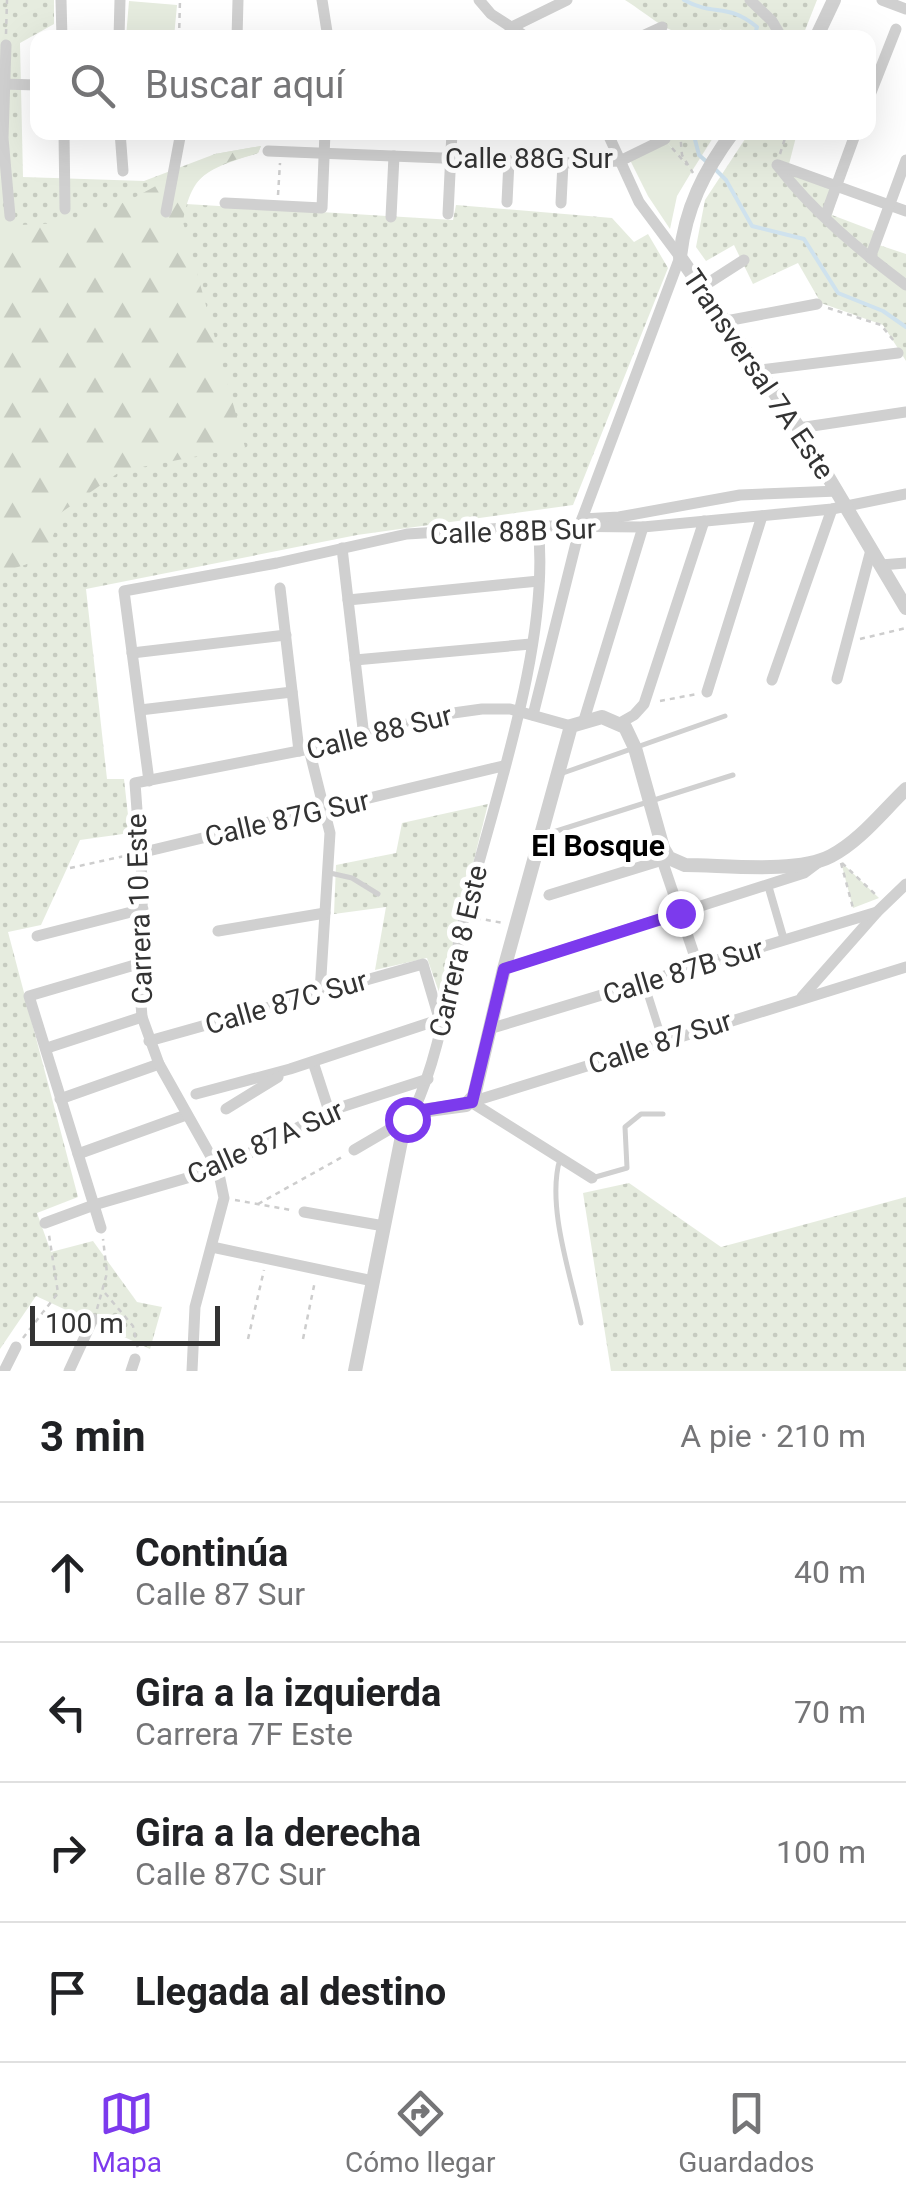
<!DOCTYPE html>
<html lang="es">
<head>
<meta charset="utf-8">
<style>
  :root { --surface:#fff; --page:#f2f2f2; --text:#202124; --muted:#757577; --line:#e0e0e0; --accent:#7c3aed }
  body { margin:0; font-family:Roboto,sans-serif; background:var(--page); color:var(--text) }
  .scale { position:absolute; left:30px; bottom:25px; width:190px; box-sizing:border-box; padding-left:10px; border:5px solid #333; border-top:0; font-size:28px; line-height:35px; white-space:nowrap; color:#333; -webkit-text-stroke:8px #fff; paint-order:stroke }
  .stop { position:absolute; width:30px; height:30px; margin:-22px; border:8px solid #7c3aed; border-radius:50%; background:#fff }
  .stop.end { background:#7c3aed; border-color:#fff; box-shadow:0 2px 10px #0008 }
  .list { margin:0; padding:0; list-style:none }
  h2 { display:flex; justify-content:space-between; align-items:center; height:130px; margin:0; padding:0 40px; font-size:42px }
  h2 small { font-size:32px; font-weight:400; color:var(--muted) }
  .list li { display:grid; grid-template-columns:65px 1fr auto; gap:30px; align-items:center; box-sizing:border-box; height:140px; padding:0 40px; border-top:2px solid var(--line) }
  .list b { display:block; font-size:38px; white-space:nowrap }
  .list p { margin:0; font-size:32px; white-space:nowrap; color:var(--muted) }
  .list em { font-size:32px; font-style:normal; color:var(--muted) }
  .icon { flex:none; width:55px; height:55px; fill:none; stroke:currentColor; stroke-width:2; stroke-linecap:round; stroke-linejoin:round }
  .map { position:relative; flex:none; width:906px; height:1371px; overflow:hidden }
  .search { position:absolute; background:var(--surface); box-shadow:0 10px 40px #0002; left:30px; right:30px; top:30px; height:110px; display:flex; align-items:center; gap:25px; box-sizing:border-box; padding:0 35px; border-radius:20px; color:var(--muted); font-size:38px }
  .sheet { height:690px; background:var(--surface) }
  nav { display:flex; justify-content:space-around; align-items:center; box-sizing:border-box; height:140px; border-top:2px solid var(--line); background:var(--surface); font-size:28px; color:var(--muted) }
  nav a { display:grid; justify-items:center; gap:5px }
  nav .on { color:var(--accent) }
  .map>svg:first-child { display:block }
</style>
</head>
<body>
<div class="map">
<svg width="906" height="1371" viewBox="0 0 906 1371">
  <defs>
    <pattern id="grass-dots" width="8" height="8" patternUnits="userSpaceOnUse" patternTransform="scale(2.5)"><rect width="8" height="8" fill="#e6ecdf"/><path d="M2 2h.1M6 6h.1" fill="none" stroke="#c6cbc0" stroke-width="1.8" stroke-linecap="round"/></pattern>
    <pattern id="forest-firs" width="22" height="20" patternUnits="userSpaceOnUse" patternTransform="scale(2.5)"><rect width="22" height="20" fill="#e6ecdf"/><path d="M5 1l3.5 6h-7zM16 11l3.5 6h-7z" fill="#c6cbc0"/></pattern>
  </defs>
  <rect width="100%" height="100%" fill="#fff"/>
  <g fill="url(#grass-dots)">
    <path d="M0,0H54V24L20,43L23,177L144,181L215,154L261,146L258,153C230,162 192,170 186,204L453,220L456,205L612,218L634,242L648,234L668,268L573,505L357,535L86,589L107,779H124L130,833L80,840L41,925L8,932L78,1197L37,1213L51,1252L93,1241L137,1302L162,1307L150,1349L36,1296L0,1349Z"/>
    <path d="M625,0H817L802,38L725,37L721,29C682,49 658,21 625,0Z"/>
    <polygon points="662,133 716,133 692,171 665,140"/>
    <polygon points="749,133 797,133 787,172 839,191 832,215 882,234 879,245 906,254 906,361 883,325 821,303 798,263 753,284 734,245 706,261 696,247 705,200"/>
    <polygon points="488,804 440,995 427,958 375,970 386,907 334,914 336,865 396,853 402,823"/>
    <polygon points="629,1183 721,1247 906,1197 906,1371 611,1371 583,1193"/>
  </g>
  <path fill="url(#forest-firs)" d="M261,146L258,153C212,167 192,170 183,222L245,447L121,471L59,514C50,556 41,562 0,572V216L20,225L61,223L128,201L215,154Z"/>
  <g fill="#e6ecdf">
    <polygon points="129,1 177,5 174,37 126,37"/>
    <polygon points="665,140 692,171 677,196 670,229 648,196 629,158"/>
    <polygon points="841,862 879,898 853,908"/>
  </g>
  <g fill="none" stroke-linecap="round" stroke-linejoin="round">
    <g stroke="#cfe2ee" stroke-width="4">
      <path d="M684,0C715,17 727,2 757,27L754,38"/>
      <polyline points="693,132 699,155 708,163"/>
      <polyline points="715,169 726,180 752,226 804,239 838,293 883,311 906,327"/>
    </g>
    <g stroke="#cdcdcd" stroke-width="2.5" stroke-dasharray="5 5" stroke-linecap="butt">
      <polyline points="6,34 7,0"/>
      <polyline points="179,38 180,0"/>
      <polyline points="680,132 682,155 693,173"/>
      <polyline points="672,148 687,165"/>
      <polyline points="780,154 787,132"/>
      <polyline points="278,195 280,163"/>
      <polyline points="828,308 881,325 894,341"/>
      <polyline points="860,639 906,628"/>
      <polyline points="660,701 697,694"/>
      <polyline points="841,863 853,908"/>
      <polyline points="842,863 876,895"/>
      <polyline points="70,868 129,855"/>
      <polyline points="476,918 503,923"/>
      <polyline points="235,1200 291,1210"/>
      <polyline points="258,1204 344,1156"/>
      <polyline points="105,1293 133,1326 138,1349"/>
      <polyline points="97,1309 107,1273 103,1239"/>
      <polyline points="23,1338 58,1293 49,1235"/>
      <polyline points="248,1339 264,1270"/>
      <polyline points="303,1339 315,1281"/>
    </g>
    <g stroke="#d0d0d0" stroke-width="5">
      <polyline points="563,773 725,716"/>
      <polyline points="547,834 733,775"/>
      <polyline points="330,873 352,878 378,894"/>
      <path d="M560,1159C546,1205 571,1276 581,1323"/>
      <polyline points="592,1178 627,1168 625,1127 641,1114 663,1114"/>
    </g>
    <g stroke="#d0d0d0" stroke-width="8">
      <polyline points="768,885 784,940"/>
      <polyline points="644,982 663,1042"/>
    </g>
    <g stroke="#d0d0d0" stroke-width="11">
      <polyline points="61,0 62,38"/>
      <polyline points="322,0 328,38"/>
      <polyline points="479,0 491,14 528,38"/>
      <polyline points="750,0 772,21 782,38"/>
      <polyline points="882,0 906,9"/>
      <polyline points="510,28 567,0"/>
      <polyline points="119,38 120,0"/>
      <polyline points="237,38 238,0"/>
      <polyline points="638,38 662,27"/>
      <polyline points="6,45 3,138 10,216"/>
      <polyline points="0,84 38,85"/>
      <polyline points="868,100 896,29"/>
      <polyline points="64,132 65,209"/>
      <polyline points="120,132 123,171"/>
      <polyline points="268,151 563,163 620,161 665,139"/>
      <path d="M777,165C813,212 859,250 906,285"/>
      <polyline points="778,165 906,211"/>
      <polyline points="507,202 509,161"/>
      <polyline points="225,203 322,208 325,132"/>
      <polyline points="561,203 563,163"/>
      <polyline points="166,212 181,132"/>
      <polyline points="448,214 452,132"/>
      <polyline points="391,217 394,156"/>
      <polyline points="825,217 856,132"/>
      <polyline points="870,258 906,160"/>
      <polyline points="702,287 744,260"/>
      <polyline points="726,321 817,304"/>
      <polyline points="760,370 898,353"/>
      <polyline points="799,428 906,412"/>
      <polyline points="582,519 619,517 740,495 838,491"/>
      <polyline points="342,548 364,737"/>
      <polyline points="881,565 906,563"/>
      <polyline points="280,588 299,751"/>
      <polyline points="348,600 539,581"/>
      <polyline points="132,653 286,635"/>
      <polyline points="355,660 531,644"/>
      <polyline points="837,679 871,550"/>
      <polyline points="772,680 832,509"/>
      <polyline points="707,692 762,516"/>
      <polyline points="140,710 292,692"/>
      <polyline points="533,715 582,519 680,257 639,202 607,132"/>
      <polyline points="584,720 643,527"/>
      <polyline points="620,723 634,715 644,704 704,521"/>
      <polyline points="309,749 330,833 320,992"/>
      <polyline points="149,781 124,591 277,563 407,534 538,526 643,527 832,509 906,494"/>
      <polyline points="140,853 503,766"/>
      <polyline points="662,860 698,966"/>
      <polyline points="549,895 669,858"/>
      <polyline points="218,931 325,913"/>
      <polyline points="37,936 143,909"/>
      <polyline points="504,969 804,873 820,861"/>
      <polyline points="802,997 877,912 906,884"/>
      <polyline points="489,1029 877,912"/>
      <polyline points="149,1041 423,964 439,1018"/>
      <polyline points="47,1048 142,1017"/>
      <polyline points="313,1062 329,1111"/>
      <polyline points="196,1094 290,1069 441,1019"/>
      <polyline points="60,1099 159,1064"/>
      <polyline points="471,1102 906,967"/>
      <polyline points="471,1102 592,1178"/>
      <polyline points="226,1109 278,1077"/>
      <path d="M413,1112C442,1052 449,979 465,914C494,800 551,641 538,526"/>
      <polyline points="354,1150 407,1119"/>
      <polyline points="78,1154 186,1115"/>
      <polyline points="242,1157 329,1111 428,1079"/>
      <polyline points="304,1212 384,1226"/>
      <polyline points="45,1223 94,1205 218,1169"/>
      <polyline points="101,1228 29,996 138,964"/>
      <polyline points="212,1247 373,1281"/>
      <polyline points="4,1371 16,1347"/>
      <polyline points="69,1371 93,1319"/>
      <polyline points="131,1371 135,1359"/>
      <polyline points="192,1371 195,1307 224,1198 218,1169 159,1064 142,1017 138,964 143,892 135,783 309,749 446,714 482,709 510,709 571,726"/>
    </g>
    <g stroke="#d0d0d0" stroke-width="14">
      <polyline points="816,38 834,0"/>
      <path d="M733,132C704,171 685,209 680,257L799,428L906,608"/>
      <path d="M355,1371L403,1131L413,1112L466,1105L474,1096L504,969L571,726L602,717L625,727L635,748L663,848L669,858L685,865C725,865 796,874 831,856C860,841 883,811 906,789"/>
    </g>
  </g>
  <g fill="none" stroke-linecap="round" stroke-linejoin="round">
    <polyline stroke="#7c3aed" stroke-width="12" points="407,1119 412,1112 472,1102 504,969 680,913"/>
  </g>
  <g text-anchor="middle" stroke-width="10" stroke-linejoin="round" paint-order="stroke">
    <g font-size="28" fill="#333" stroke="#fff">
      <text x="529" y="168">Calle 88G Sur</text>
      <text transform="translate(759 374) rotate(56)" y="10">Transversal 7A Este</text>
      <text transform="translate(513 531) rotate(-2)" y="10">Calle 88B Sur</text>
      <text transform="translate(379 732) rotate(-14)" y="10">Calle 88 Sur</text>
      <text transform="translate(287 818) rotate(-13)" y="10">Calle 87G Sur</text>
      <text transform="translate(139 909) rotate(-92)" y="10">Carrera 10 Este</text>
      <text transform="translate(458 951) rotate(-77)" y="10">Carrera 8 Este</text>
      <text transform="translate(683 971) rotate(-17)" y="10">Calle 87B Sur</text>
      <text transform="translate(286 1002) rotate(-16)" y="10">Calle 87C Sur</text>
      <text transform="translate(660 1042) rotate(-18)" y="10">Calle 87 Sur</text>
      <text transform="translate(265 1142) rotate(-24)" y="10">Calle 87A Sur</text>
    </g>
    <g font-size="30" font-weight="bold" fill="#000" stroke="#fff">
      <text x="598" y="856">El Bosque</text>
    </g>
  </g>
</svg>
<div class="scale">100 m</div>
<div class="stop" style="left:407px;top:1119px"></div>
<div class="stop end" style="left:680px;top:913px"></div>
<div class="search"><svg class="icon" aria-label="search" viewBox="0 0 24 24"><circle cx="10" cy="10" r="6"/><path d="M15 15l6 6"/></svg>Buscar aquí</div>
</div>
<section class="sheet">
<h2>3 min<small>A pie · 210 m</small></h2>
<ul class="list">
<li><svg class="icon" aria-label="ahead" viewBox="0 0 24 24"><path d="M12 20V5M6 11l6-6 6 6"/></svg><div><b>Continúa</b><p>Calle 87 Sur</p></div><em>40 m</em></li>
<li><svg class="icon" aria-label="left" viewBox="0 0 24 24"><path d="M17 20v-9H6M10 6l-5 5 5 5"/></svg><div><b>Gira a la izquierda</b><p>Carrera 7F Este</p></div><em>70 m</em></li>
<li><svg class="icon" aria-label="right" viewBox="0 0 24 24"><path d="M7 20v-9h11M14 6l5 5-5 5"/></svg><div><b>Gira a la derecha</b><p>Calle 87C Sur</p></div><em>100 m</em></li>
<li><svg class="icon" aria-label="arrive" viewBox="0 0 24 24"><path d="M6 21V4h12l-3 4 3 4H6"/></svg><div><b>Llegada al destino</b></div></li>
</ul>
</section>
<nav>
<a class="on"><svg class="icon" aria-label="map" viewBox="0 0 24 24"><path d="M3 6l6-2 6 2 6-2v14l-6 2-6-2-6 2zM9 4v14M15 6v14"/></svg>Mapa</a>
<a><svg class="icon" aria-label="directions" viewBox="0 0 24 24"><path d="M12 3l9 9-9 9-9-9zM9 14v-3h6M13 9l2 2-2 2"/></svg>Cómo llegar</a>
<a><svg class="icon" aria-label="saved" viewBox="0 0 24 24"><path d="M7 4h10v16l-5-4-5 4z"/></svg>Guardados</a>
</nav>
</body>
</html>
